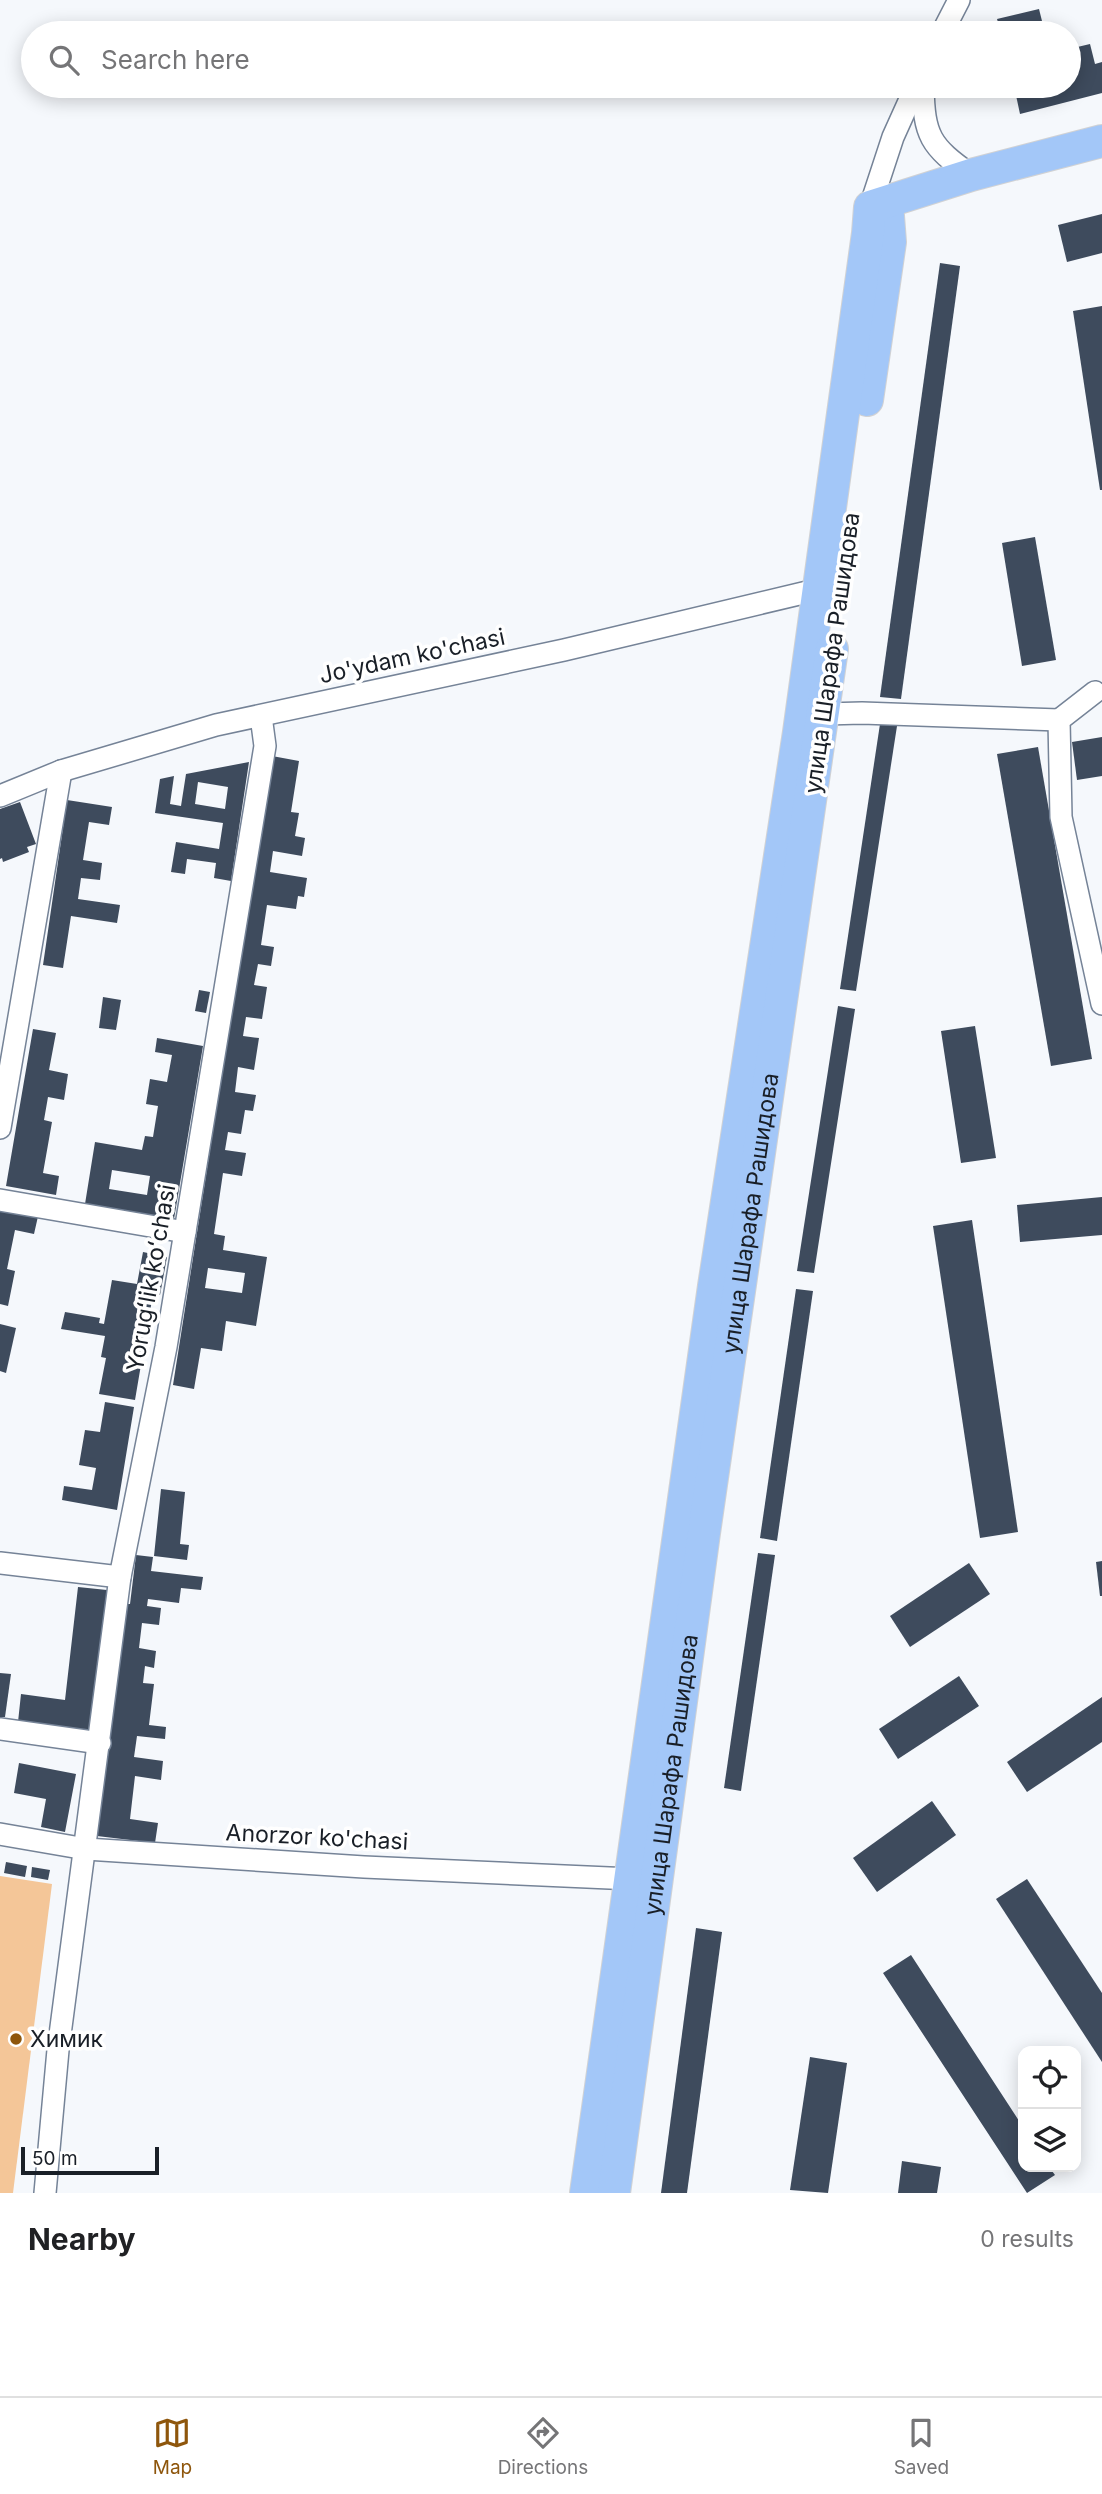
<!DOCTYPE html>
<html lang="en">
<head>
<meta charset="utf-8">
<style>
  :root { --surface:#fff; --page:#f2f2f2; --text:#202124; --muted:#757577; --line:#e0e0e0; --accent:#8e560c }
  body { margin:0; font-family:Inter,sans-serif; background:var(--page); color:var(--text) }
  .controls { position:absolute; right:21px; bottom:21px; display:grid; overflow:hidden; border-radius:14px; box-shadow:0 4px 18px #0003 }
  .controls button { width:63px; height:63px; display:grid; place-items:center; padding:0; border:0; border-bottom:2px solid var(--line); background:var(--surface); color:var(--text); font:35px sans-serif }
  .scale { position:absolute; left:21px; bottom:18px; width:138px; box-sizing:border-box; padding-left:7px; border:4px solid #191f27; border-top:0; font-size:19px; line-height:24px; white-space:nowrap; color:#191f27; -webkit-text-stroke:5px #fff; paint-order:stroke }
  .list { margin:0; padding:0; list-style:none }
  h2 { display:flex; justify-content:space-between; align-items:center; height:91px; margin:0; padding:0 28px; font-size:30px }
  h2 small { font-size:23px; font-weight:400; color:var(--muted) }
  .icon { flex:none; width:38px; height:38px; fill:none; stroke:currentColor; stroke-width:2; stroke-linecap:round; stroke-linejoin:round }
  .map { position:relative; flex:none; width:1102px; height:2193px; overflow:hidden }
  .search { position:absolute; background:var(--surface); box-shadow:0 4px 18px #0003; left:21px; right:21px; top:21px; height:77px; display:flex; align-items:center; gap:18px; box-sizing:border-box; padding:0 24px; border-radius:38px; color:var(--muted); font-size:26px }
  .sheet { height:203px; background:var(--surface) }
  nav { display:flex; justify-content:space-around; align-items:center; box-sizing:border-box; height:98px; border-top:2px solid var(--line); background:var(--surface); font-size:19px; color:var(--muted) }
  nav a { display:grid; justify-items:center; gap:4px }
  nav .on { color:var(--accent) }
  .map>svg:first-child { display:block }
</style>
</head>
<body>
<div class="map">
<svg width="1102" height="2193" viewBox="0 0 1102 2193">
  <rect width="100%" height="100%" fill="#f5f8fc"/>
  <polygon fill="#f4c698" points="0,1876 52,1884 13,2193 0,2193"/>
  <g fill="#3e4b5d" fill-rule="evenodd">
    <polygon points="1039,9 1045,33 1001,33 997,19"/>
    <polygon points="1090,44 1095,64 1102,62 1102,93 1020,114 1014,86 1069,86 1069,49"/>
    <polygon points="1102,214 1102,253 1067,262 1058,225"/>
    <polygon points="940,263 960,266 901,699 880,697"/>
    <polygon points="1102,306 1102,490 1100,490 1073,311"/>
    <polygon points="1035,537 1056,660 1022,666 1002,543"/>
    <polygon points="880,724 897,726 856,991 840,989"/>
    <polygon points="1102,737 1102,776 1077,780 1072,742"/>
    <polygon points="1038,747 1092,1059 1051,1066 997,754"/>
    <path d="M272,756L299,761L291,812L299,813L295,836L305,838L302,856L273,851L270,872L307,878L304,897L298,896L296,909L267,905L261,945L274,947L271,966L258,964L254,985L267,987L262,1019L246,1017L243,1036L259,1038L254,1070L238,1067L235,1092L256,1095L253,1111L245,1110L241,1134L228,1132L225,1150L246,1153L242,1176L223,1173L214,1234L225,1236L223,1250L267,1257L256,1326L226,1321L222,1351L201,1348L194,1389L173,1385ZM208,1268L245,1273L242,1293L205,1288Z"/>
    <path d="M249,762L231,881L214,878L216,863L187,859L185,874L171,872L176,842L219,849L223,823L155,813L160,779L174,776L170,804L181,806L186,774ZM198,782L228,787L225,809L195,804Z"/>
    <polygon points="67,800 112,807 109,825 89,822 83,860 102,863 100,880 81,878 78,899 120,905 117,923 71,916 63,968 43,965"/>
    <polygon points="20,802 36,844 27,847 29,852 3,862 2,858 0,859 0,809"/>
    <polygon points="199,990 210,992 206,1013 195,1011"/>
    <polygon points="103,997 121,1000 116,1030 99,1028"/>
    <polygon points="838,1006 855,1009 814,1273 797,1271"/>
    <polygon points="975,1026 996,1158 961,1163 941,1031"/>
    <polygon points="33,1029 56,1033 49,1070 68,1074 64,1100 48,1097 44,1120 52,1122 43,1173 59,1176 56,1195 6,1186"/>
    <path d="M157,1038L203,1046L174,1219L85,1204L95,1142L142,1150L145,1136L153,1137L158,1106L146,1104L150,1079L167,1082L172,1055L155,1052ZM112,1170L150,1176L147,1195L109,1189Z"/>
    <polygon points="1102,1197 1102,1235 1020,1242 1017,1205"/>
    <polygon points="0,1204 39,1212 34,1234 15,1230 7,1269 15,1271 8,1306 0,1304"/>
    <polygon points="972,1220 1018,1532 980,1538 933,1226"/>
    <polygon points="143,1252 167,1257 160,1295 153,1294 135,1400 99,1394 106,1358 101,1357 105,1336 61,1329 65,1312 100,1318 99,1323 104,1324 112,1280 137,1284"/>
    <polygon points="796,1289 813,1291 777,1541 760,1538"/>
    <polygon points="0,1324 16,1328 6,1373 0,1371"/>
    <polygon points="105,1402 134,1407 117,1510 62,1500 64,1486 92,1490 96,1468 79,1465 85,1430 100,1432"/>
    <polygon points="161,1489 185,1492 180,1544 189,1545 187,1560 154,1556"/>
    <polygon points="758,1553 775,1555 741,1791 724,1788"/>
    <polygon points="136,1555 153,1557 151,1571 203,1577 201,1590 181,1588 179,1603 148,1599 147,1606 161,1608 159,1625 142,1623 139,1648 156,1651 154,1668 145,1666 143,1683 154,1684 149,1725 166,1727 165,1739 137,1736 134,1757 163,1761 161,1780 135,1776 130,1819 158,1823 155,1843 97,1836 126,1604 130,1604"/>
    <polygon points="1102,1561 1102,1596 1100,1596 1096,1562"/>
    <polygon points="969,1563 990,1594 910,1647 890,1616"/>
    <polygon points="78,1587 107,1590 90,1731 18,1722 21,1694 65,1700"/>
    <polygon points="0,1673 11,1674 5,1717 0,1717"/>
    <polygon points="959,1676 979,1706 898,1759 879,1729"/>
    <polygon points="1102,1697 1102,1742 1027,1792 1007,1762"/>
    <polygon points="19,1763 76,1774 65,1832 41,1827 46,1799 14,1793"/>
    <polygon points="932,1801 956,1835 877,1892 853,1858"/>
    <polygon points="6,1862 27,1866 25,1877 4,1873"/>
    <polygon points="32,1867 50,1870 48,1880 31,1877"/>
    <polygon points="1027,1879 1102,1993 1102,2062 996,1899"/>
    <polygon points="696,1928 722,1932 687,2193 661,2193"/>
    <polygon points="911,1955 1023,2127 1023,2167 1049,2167 1055,2175 1027,2193 883,1973"/>
    <polygon points="810,2057 847,2063 828,2193 790,2190"/>
    <polygon points="902,2161 941,2167 937,2193 898,2193"/>
  </g>
  <g fill="none" stroke-linecap="round" stroke-linejoin="round">
    <defs>
      <g id="street">
        <polyline points="942,33 959,0"/>
        <path d="M923,86C924,136 930,146 971,175"/>
        <polyline points="870,207 893,137 916,86"/>
        <polyline points="1095,692 1059,720 1061,817 1102,1004"/>
        <polyline points="825,714 862,713 1059,720"/>
        <polyline points="0,796 61,771 216,725 564,650 820,589 840,586"/>
        <polyline points="0,1128 61,771"/>
        <polyline points="0,1200 185,1232"/>
        <polyline points="0,1563 120,1577"/>
        <polyline points="0,1729 100,1743"/>
        <polyline points="0,1834 86,1849 364,1867 632,1879"/>
        <polyline points="45,2193 58,2050 120,1577 166,1347 265,746 261,716"/>
      </g>
      <g id="primary">
        <polyline points="867,400 890,242 887,203"/>
        <polyline points="586,2193 714,1286 799,732 868,233 870,207 971,175 1102,141"/>
        <path id="s1" d="M614,2193L704,1533L832,649"/>
      </g>
    </defs>
    <use href="#street" stroke="#758397" stroke-width="24"/>
    <use href="#primary" stroke="#d1d2d4" stroke-width="34"/>
    <use href="#street" stroke="#fff" stroke-width="21"/>
    <use href="#primary" stroke="#a3c7f8" stroke-width="32"/>
  </g>
  <circle fill="#8e560c" stroke="#fff" stroke-width="2.5" cx="16" cy="2039" r="7"/>
  <g text-anchor="middle" stroke-width="7" stroke-linejoin="round" paint-order="stroke">
    <g font-size="23" fill="#191f27" stroke="#fff">
      <text transform="translate(832 653) rotate(-82)" y="8">улица Шарафа Рашидова</text>
      <text transform="translate(412 656) rotate(-12)" y="8">Jo'ydam ko'chasi</text>
      <text dy="8" stroke="none"><textPath href="#s1" startOffset="989">улица Шарафа Рашидова</textPath></text>
      <text transform="translate(151 1278) rotate(-80)" y="8">Yorugʻlik koʻchasi</text>
      <text dy="8" stroke="none"><textPath href="#s1" startOffset="422">улица Шарафа Рашидова</textPath></text>
      <text transform="translate(317 1837) rotate(3)" y="8">Anorzor ko'chasi</text>
    </g>
    <g font-size="23" fill="#191f27" stroke="#fff" text-anchor="start">
      <text x="30" y="2047">Химик</text>
    </g>
  </g>
</svg>
<div class="controls">
<button><svg class="icon" aria-label="locate" viewBox="0 0 24 24"><circle cx="12" cy="12" r="6"/><path d="M12 2v4M12 18v4M2 12h4M18 12h4"/></svg></button>
<button><svg class="icon" aria-label="layers" viewBox="0 0 24 24"><path d="M12 4l9 5-9 5-9-5zM3 14l9 5 9-5"/></svg></button>
</div>
<div class="scale">50 m</div>
<div class="search"><svg class="icon" aria-label="search" viewBox="0 0 24 24"><circle cx="10" cy="10" r="6"/><path d="M15 15l6 6"/></svg>Search here</div>
</div>
<section class="sheet">
<h2>Nearby<small>0 results</small></h2>
<ul class="list">
</ul>
</section>
<nav>
<a class="on"><svg class="icon" aria-label="map" viewBox="0 0 24 24"><path d="M3 6l6-2 6 2 6-2v14l-6 2-6-2-6 2zM9 4v14M15 6v14"/></svg>Map</a>
<a><svg class="icon" aria-label="directions" viewBox="0 0 24 24"><path d="M12 3l9 9-9 9-9-9zM9 14v-3h6M13 9l2 2-2 2"/></svg>Directions</a>
<a><svg class="icon" aria-label="saved" viewBox="0 0 24 24"><path d="M7 4h10v16l-5-4-5 4z"/></svg>Saved</a>
</nav>
</body>
</html>
